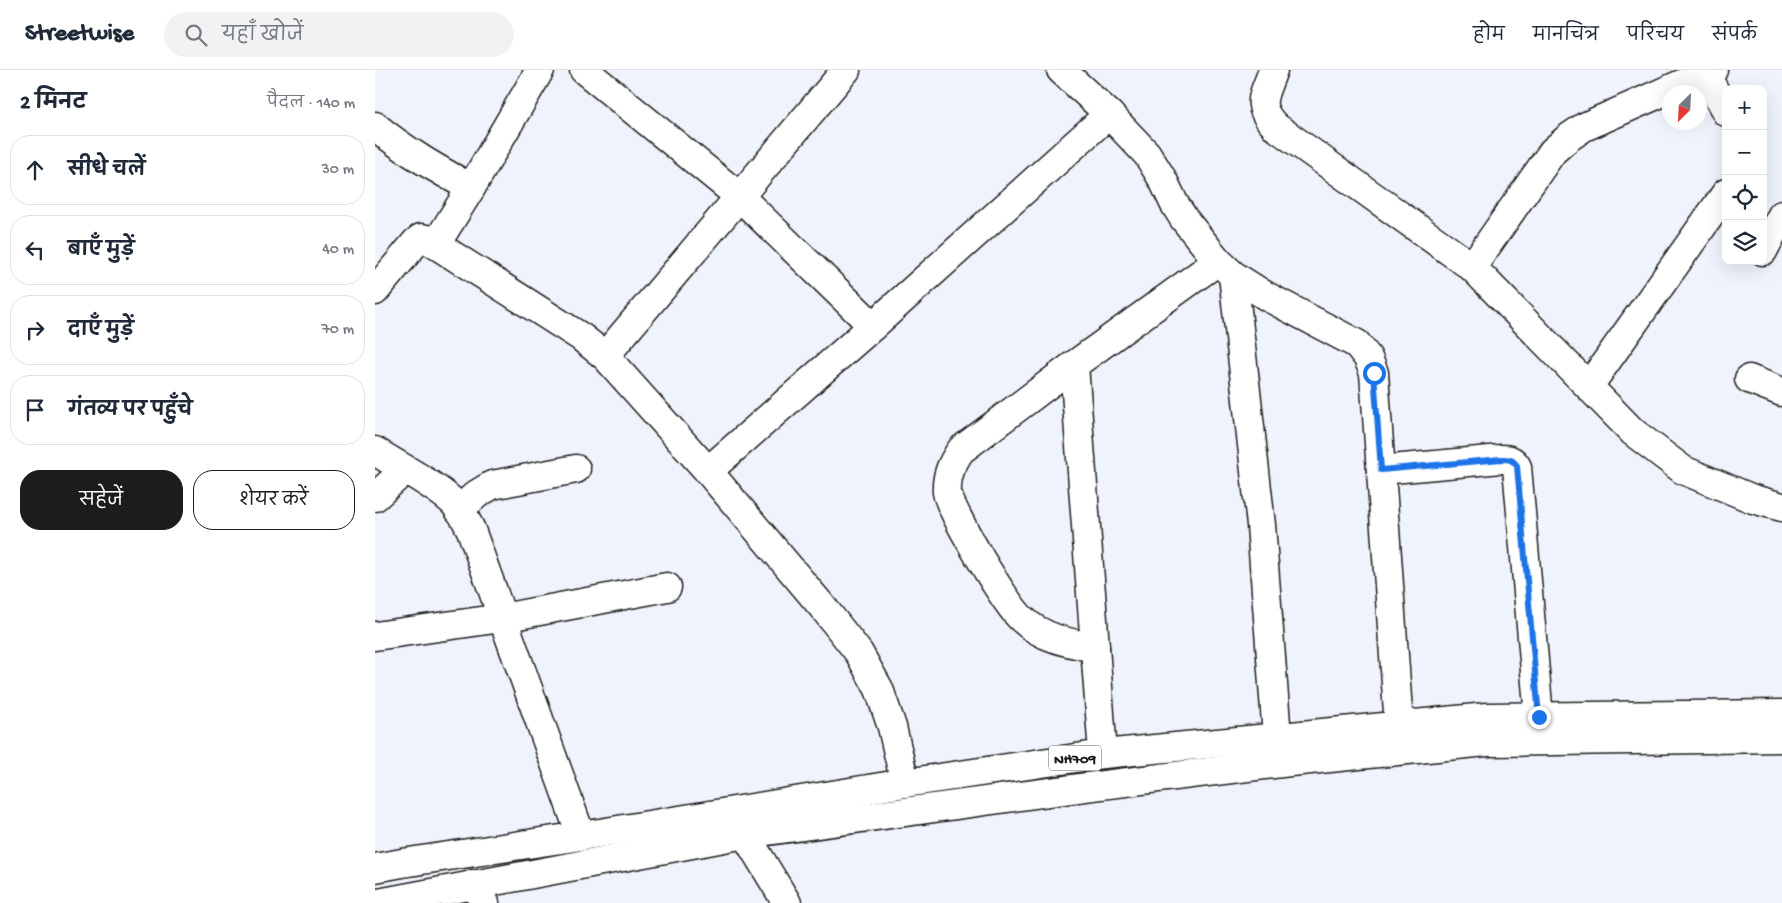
<!DOCTYPE html>
<html lang="hi">
<head>
<meta charset="utf-8">
<style>
  :root { --surface:#fff; --page:#f2f2f3; --text:#1f2937; --muted:#747a83; --line:#e0e1e3; --accent:#1c1c1c }
  body { margin:0; font-family:"Gochi Hand","Playpen Sans Deva",sans-serif; background:var(--page); color:var(--text) }
  .controls { position:absolute; right:15px; top:15px; display:grid; overflow:hidden; border-radius:10px; box-shadow:0 5px 20px #0002 }
  .controls button { width:45px; height:45px; display:grid; place-items:center; padding:0; border:0; border-bottom:1px solid var(--line); background:var(--surface); color:var(--text); font:25px sans-serif }
  .compass { position:absolute; left:1287px; top:15px; width:45px; height:45px; border-radius:50%; background:var(--surface); box-shadow:0 5px 20px #0002; rotate:204deg }
  .stop { position:absolute; width:15px; height:15px; margin:-11px; border:4px solid #1a73e8; border-radius:50%; background:#fff }
  .stop.end { background:#1a73e8; border-color:#fff; box-shadow:0 1px 5px #0008 }
  .list { margin:0; padding:0; list-style:none }
  h2 { display:flex; justify-content:space-between; align-items:center; height:65px; margin:0; padding:0 20px; font-size:21px }
  h2 small { font-size:16px; font-weight:400; color:var(--muted) }
  .list li { display:grid; grid-template-columns:32px 1fr auto; gap:15px; align-items:center; box-sizing:border-box; height:70px; margin:0 10px 10px; padding:0 10px; border:1px solid var(--line); border-radius:20px }
  .list b { display:block; font-size:19px; white-space:nowrap }
  .list em { font-size:16px; font-style:normal; color:var(--muted) }
  .actions { display:flex; gap:10px; padding:15px 20px }
  .actions a { flex:1; padding:11px 0; border:1px solid var(--accent); border-radius:20px; text-align:center; font-size:18px; color:var(--accent) }
  .actions .main { background:var(--accent); color:#fff }
  .icon { flex:none; width:28px; height:28px; fill:none; stroke:currentColor; stroke-width:2; stroke-linecap:round; stroke-linejoin:round }
  .map { position:relative; flex:none; width:1407px; height:833px; overflow:hidden }
  header { display:flex; align-items:center; gap:30px; box-sizing:border-box; height:70px; padding:0 25px; background:var(--surface); border-bottom:1px solid var(--line) }
  header strong { font-size:24px }
  nav { display:flex; gap:28px; margin-inline-start:auto; font-size:18px }
  .search { width:350px; height:45px; background:var(--page); display:flex; align-items:center; gap:12px; box-sizing:border-box; padding:0 18px; border-radius:28px; color:var(--muted); font-size:19px }
  main { display:flex }
  aside { flex:1; background:var(--surface) }
  .map>svg:first-child { display:block }
</style>
</head>
<body>
<header>
<strong>Streetwise</strong>
<div class="search"><svg class="icon" aria-label="search" viewBox="0 0 24 24"><circle cx="10" cy="10" r="6"/><path d="M15 15l6 6"/></svg>यहाँ खोजें</div>
<nav><a>होम</a><a>मानचित्र</a><a>परिचय</a><a>संपर्क</a></nav>
</header>
<main>
<aside>
<h2>2 मिनट<small>पैदल · 140 m</small></h2>
<ul class="list">
<li><svg class="icon" aria-label="ahead" viewBox="0 0 24 24"><path d="M12 20V5M6 11l6-6 6 6"/></svg><div><b>सीधे चलें</b></div><em>30 m</em></li>
<li><svg class="icon" aria-label="left" viewBox="0 0 24 24"><path d="M17 20v-9H6M10 6l-5 5 5 5"/></svg><div><b>बाएँ मुड़ें</b></div><em>40 m</em></li>
<li><svg class="icon" aria-label="right" viewBox="0 0 24 24"><path d="M7 20v-9h11M14 6l5 5-5 5"/></svg><div><b>दाएँ मुड़ें</b></div><em>70 m</em></li>
<li><svg class="icon" aria-label="arrive" viewBox="0 0 24 24"><path d="M6 21V4h12l-3 4 3 4H6"/></svg><div><b>गंतव्य पर पहुँचे</b></div></li>
</ul>
<div class="actions"><a class="main">सहेजें</a><a>शेयर करें</a></div>
</aside>
<div class="map">
<svg width="1407" height="833" viewBox="0 0 1407 833">
  <rect width="100%" height="100%" fill="#eff3fc"/>
  <filter id="ink" filterUnits="userSpaceOnUse"><feTurbulence type="fractalNoise" baseFrequency=".02" numOctaves="2"/><feDisplacementMap in="SourceGraphic" scale="10" xChannelSelector="R" yChannelSelector="G"/><feConvolveMatrix kernelMatrix="1 2 1 2 8 2 1 2 1" color-interpolation-filters="sRGB"/></filter>
  <g filter="url(#ink)">
    <g fill="none" stroke-linecap="round" stroke-linejoin="round">
      <defs>
        <g id="minor">
          <polyline points="209,0 365,127 498,256"/>
          <polyline points="686,0 734,44 772,84 788,110 799,133 809,149 843,191 858,205 891,226 982,274 993,288 999,303 1024,656"/>
          <path d="M898,0C889,26 879,35 901,57L1097,197L1258,362L1308,400L1378,429L1407,437"/>
          <polyline points="1330,3 1351,42"/>
          <path d="M0,56C30,81 62,99 96,118"/>
          <polyline points="61,174 96,118 165,0"/>
          <polyline points="1388,181 1407,145"/>
          <polyline points="1097,197 1178,81 1193,68 1209,57 1338,0"/>
          <polyline points="858,205 886,455 902,667"/>
          <polyline points="0,221 41,172 46,168 52,169 206,267 230,286 333,401 451,541 484,583 504,619 517,657 530,713"/>
          <polyline points="230,286 471,0"/>
          <path d="M699,295L586,380C577,393 571,405 572,422C574,439 632,537 647,549C667,568 694,573 720,578"/>
          <polyline points="1374,309 1407,322"/>
          <polyline points="1214,316 1351,123"/>
          <path d="M0,381C23,396 61,415 79,433C87,441 91,450 96,460L206,766"/>
          <path d="M1006,400L1126,389C1133,389 1138,389 1142,397L1164,647"/>
          <polyline points="333,401 498,256 734,44"/>
          <polyline points="0,427 30,400"/>
          <polyline points="84,440 102,424 117,415 201,399"/>
          <polyline points="0,566 127,548 292,517"/>
          <polyline points="728,684 699,295 843,191"/>
          <polyline points="370,764 412,833"/>
          <polyline points="98,814 110,833"/>
        </g>
        <g id="highway">
          <polyline points="0,798 27,793 206,766 530,713 728,684 1112,647 1407,644"/>
          <polyline points="3,833 370,764 711,717 915,692 1111,672 1407,668"/>
        </g>
      </defs>
      <use href="#minor" stroke="#1c1c1c" stroke-width="31"/>
      <use href="#highway" stroke="#1c1c1c" stroke-width="31"/>
      <use href="#minor" stroke="#fff" stroke-width="28"/>
      <use href="#highway" stroke="#fff" stroke-width="28"/>
    </g>
  </g>
  <g fill="none" stroke-linecap="round" stroke-linejoin="round" filter="url(#ink)">
    <path stroke="#1a73e8" stroke-width="6" d="M999,303L1006,400L1126,389C1133,389 1138,389 1142,396L1164,647"/>
  </g>
  <g text-anchor="middle" stroke-width="4" stroke-linejoin="round" paint-order="stroke">
    <rect fill="#fff" stroke="#606060" stroke-width="1" x="674" y="675.5" width="52" height="25" rx="4"/>
    <g font-size="15" font-weight="bold" fill="#1c1c1c">
      <text x="700" y="693">NH709</text>
    </g>
  </g>
</svg>
<div class="controls">
<button>+</button>
<button>−</button>
<button><svg class="icon" aria-label="locate" viewBox="0 0 24 24"><circle cx="12" cy="12" r="6"/><path d="M12 2v4M12 18v4M2 12h4M18 12h4"/></svg></button>
<button><svg class="icon" aria-label="layers" viewBox="0 0 24 24"><path d="M12 4l9 5-9 5-9-5zM3 14l9 5 9-5"/></svg></button>
</div>
<svg class="compass" viewBox="-18 -18 36 36"><path d="M0-13l5 13h-10z" fill="#e53935"/><path d="M0 13l5-13h-10z" fill="#747a83"/></svg>
<div class="stop" style="left:999px;top:303px"></div>
<div class="stop end" style="left:1164px;top:647px"></div>
</div>
</main>
</body>
</html>
